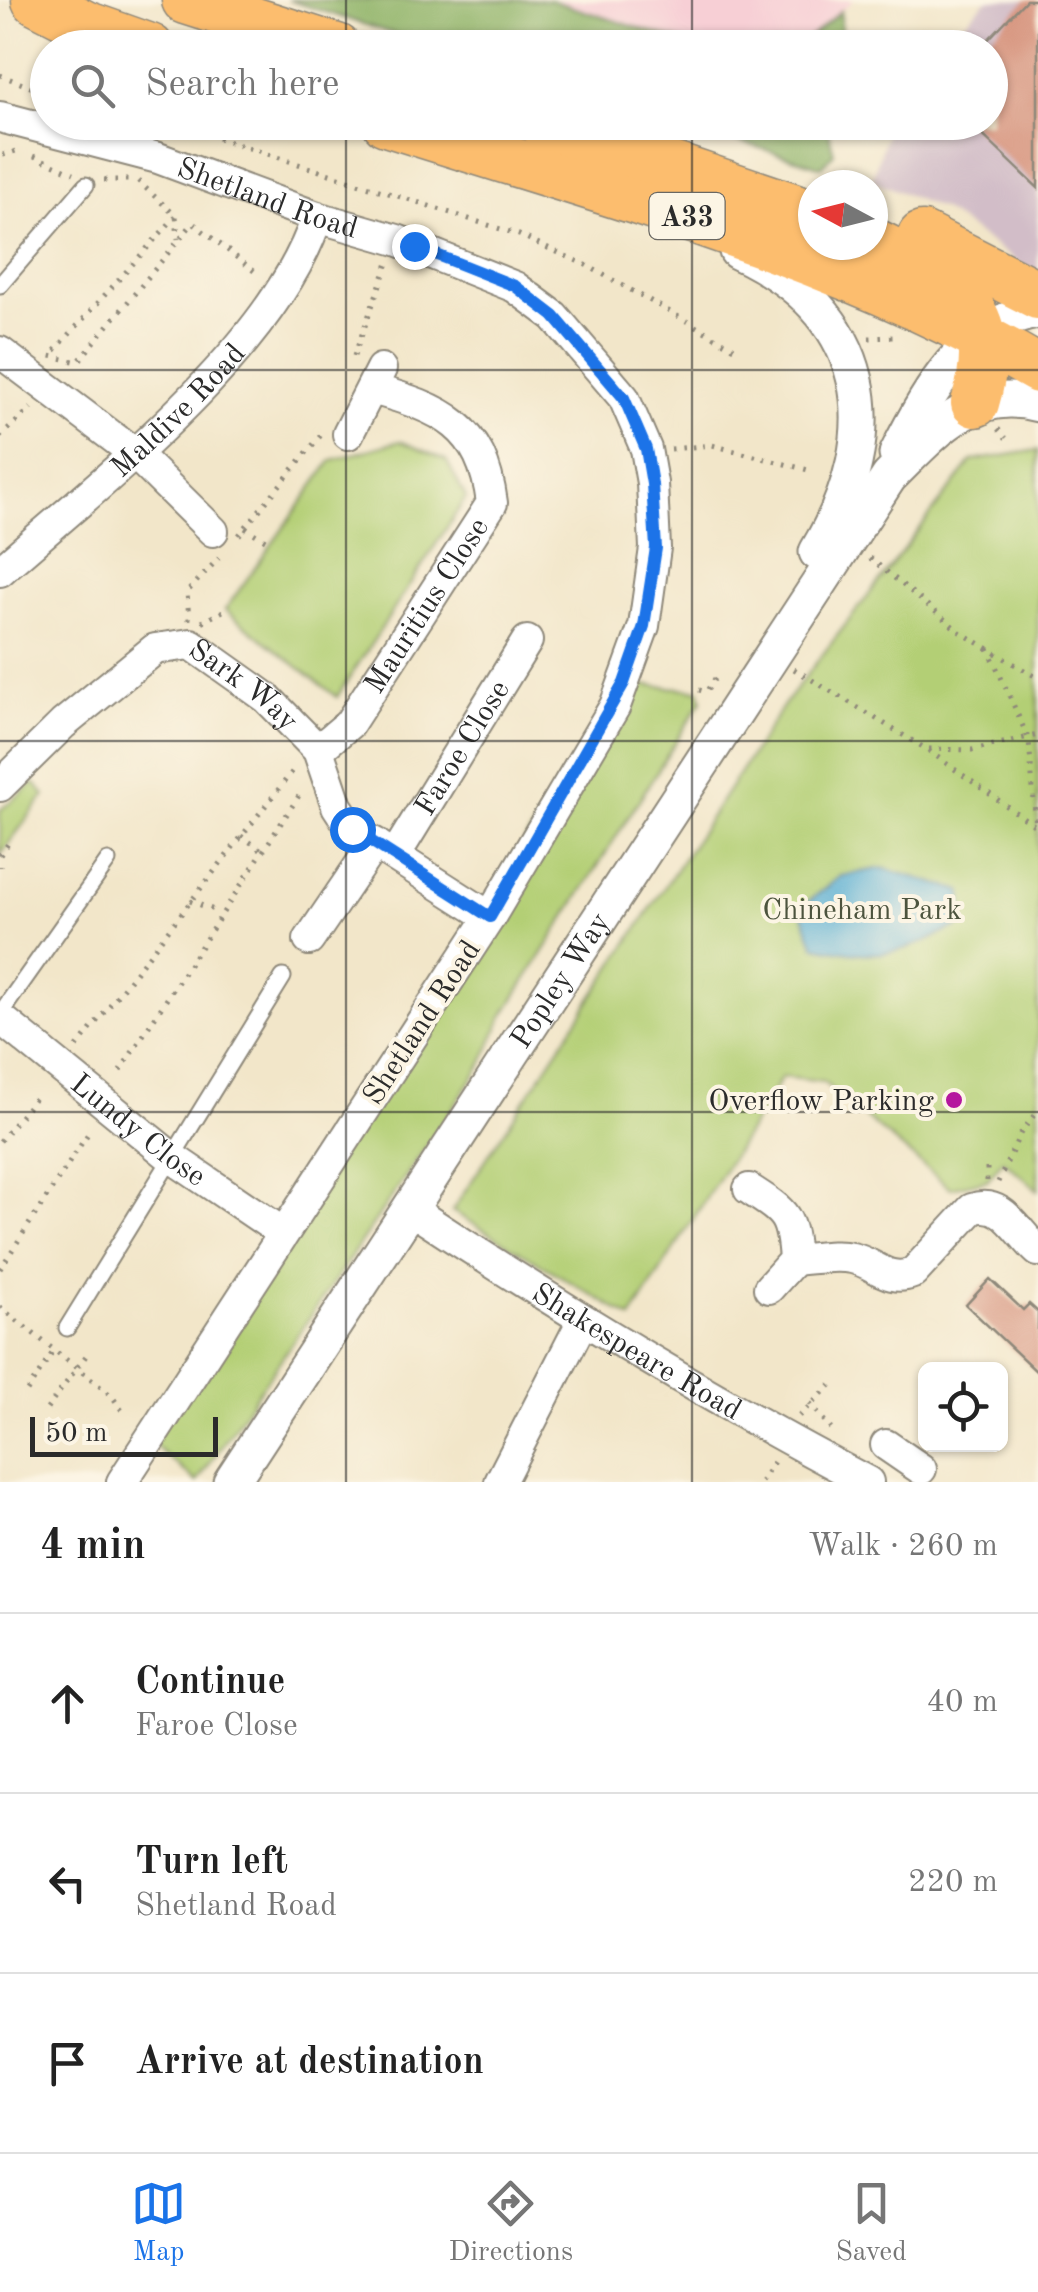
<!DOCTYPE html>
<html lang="en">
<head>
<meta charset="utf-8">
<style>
  :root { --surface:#fff; --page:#f6f6f6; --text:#222; --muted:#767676; --line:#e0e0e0; --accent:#1a73e8 }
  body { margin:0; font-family:"Old Standard TT",serif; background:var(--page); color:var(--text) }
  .controls { position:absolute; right:30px; bottom:30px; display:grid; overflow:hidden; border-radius:15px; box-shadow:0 2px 8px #0004 }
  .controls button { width:90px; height:90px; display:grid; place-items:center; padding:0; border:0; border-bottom:2px solid var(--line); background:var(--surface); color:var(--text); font:50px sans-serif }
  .compass { position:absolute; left:798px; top:170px; width:90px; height:90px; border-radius:50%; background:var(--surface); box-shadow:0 2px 8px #0004; rotate:277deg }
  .scale { position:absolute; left:30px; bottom:25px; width:188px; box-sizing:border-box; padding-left:10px; border:5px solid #2b2b2b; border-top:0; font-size:28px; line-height:35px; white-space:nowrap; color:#2b2b2b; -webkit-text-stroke:8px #fcf5e5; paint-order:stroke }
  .stop { position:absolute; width:30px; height:30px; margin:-22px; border:8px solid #1a73e8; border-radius:50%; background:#fff }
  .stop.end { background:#1a73e8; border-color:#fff; box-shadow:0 2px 10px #0008 }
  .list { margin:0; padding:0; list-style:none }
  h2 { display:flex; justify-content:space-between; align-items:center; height:130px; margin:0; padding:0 40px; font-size:42px }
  h2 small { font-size:32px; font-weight:400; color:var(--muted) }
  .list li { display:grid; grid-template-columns:65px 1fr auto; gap:30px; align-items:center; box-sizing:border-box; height:180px; padding:0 40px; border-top:2px solid var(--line) }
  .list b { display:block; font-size:38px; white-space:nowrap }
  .list p { margin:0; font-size:32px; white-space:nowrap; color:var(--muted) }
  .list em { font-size:32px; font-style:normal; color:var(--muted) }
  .icon { flex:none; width:55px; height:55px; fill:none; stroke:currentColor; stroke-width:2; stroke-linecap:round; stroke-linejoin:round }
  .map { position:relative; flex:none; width:1038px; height:1482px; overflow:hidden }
  .search { position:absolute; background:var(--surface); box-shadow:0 2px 8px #0004; left:30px; right:30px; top:30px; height:110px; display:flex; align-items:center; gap:25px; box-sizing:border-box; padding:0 35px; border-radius:55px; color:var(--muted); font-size:38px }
  .sheet { height:670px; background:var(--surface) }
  nav { display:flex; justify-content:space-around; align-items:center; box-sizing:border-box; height:140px; border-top:2px solid var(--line); background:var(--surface); font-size:28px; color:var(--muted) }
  nav a { display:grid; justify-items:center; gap:5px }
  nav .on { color:var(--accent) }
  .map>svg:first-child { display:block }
</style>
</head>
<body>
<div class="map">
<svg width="1038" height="1482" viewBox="0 0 1038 1482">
  <rect width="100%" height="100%" fill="#fcf5e5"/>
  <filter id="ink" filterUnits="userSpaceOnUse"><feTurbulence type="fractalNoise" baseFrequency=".01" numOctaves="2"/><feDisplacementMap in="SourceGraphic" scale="20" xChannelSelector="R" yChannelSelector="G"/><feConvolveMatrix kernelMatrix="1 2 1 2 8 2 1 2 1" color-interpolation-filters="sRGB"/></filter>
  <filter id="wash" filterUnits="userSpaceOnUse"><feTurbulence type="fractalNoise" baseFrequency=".0048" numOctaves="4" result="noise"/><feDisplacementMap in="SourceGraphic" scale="40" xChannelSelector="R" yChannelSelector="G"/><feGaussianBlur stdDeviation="2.25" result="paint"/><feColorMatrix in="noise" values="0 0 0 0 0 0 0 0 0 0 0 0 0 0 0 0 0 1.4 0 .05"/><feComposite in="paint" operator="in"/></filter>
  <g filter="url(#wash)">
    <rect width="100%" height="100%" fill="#f2e6c9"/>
    <polygon fill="#f7cfd5" points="550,0 854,0 805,42 751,48 698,47"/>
    <polygon fill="#d2bdc8" points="987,0 1038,0 1038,276 943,210 872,180 889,123 990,122 990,48 940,47"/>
    <g fill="#b3cf75" stroke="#6f7d50" stroke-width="2.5">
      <polygon points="400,441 446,460 466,498 337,697 225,610 332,460"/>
      <polygon points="1038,450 1038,1190 1003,1160 987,1180 950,1188 823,1082 782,1077 631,1318 452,1211 786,702 972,461"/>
      <polygon points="624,683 699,690 702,700 502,1018 482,1065 197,1482 149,1441"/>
      <polygon points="34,783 45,795 0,855 0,810"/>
    </g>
    <g fill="#8eb266" stroke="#5c6e48" stroke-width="2.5">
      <polygon points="288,0 550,0 698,47 434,47"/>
      <polygon points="841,11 841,47 752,47 805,42"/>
      <polygon points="678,123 826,123 834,153 822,167"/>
    </g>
    <path fill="#57add3" stroke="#416c7f" stroke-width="2.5" d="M882,868L962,891L964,924C898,954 888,961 815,946L800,908L841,876Z"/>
    <g id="blocks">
      <g fill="#d6927b">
        <polygon points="1026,0 1038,0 1038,188 969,122 990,122 990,48 980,48"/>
        <polygon points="990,1279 1023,1310 1029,1304 1038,1312 1038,1373 966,1305"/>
      </g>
    </g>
  </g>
  <g filter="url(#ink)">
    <use href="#blocks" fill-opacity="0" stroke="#8e887a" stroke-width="2.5"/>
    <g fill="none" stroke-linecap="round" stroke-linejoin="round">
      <defs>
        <g id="service">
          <polyline points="0,285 86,185"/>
          <polyline points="0,1014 108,861"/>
          <polyline points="67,1328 283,977"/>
        </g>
        <g id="minor">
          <path id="s1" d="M0,117L158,158L317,217L397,240L515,287L554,316L624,398L646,449L652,483L655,548L644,626L615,706L490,917L122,1482"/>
          <polyline points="0,352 134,453 213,531"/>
          <polyline points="348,434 381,369"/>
          <path id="s2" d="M0,571C102,481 275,348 317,217"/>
          <path id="s3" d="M318,750L349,724L492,503C482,425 443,409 372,389"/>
          <path id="s4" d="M0,786L63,724L155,649L191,644L267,698L318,750L337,806L352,829L490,917"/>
          <path id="s5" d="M396,854L527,641"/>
          <polyline points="309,940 375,843"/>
          <path id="s6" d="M0,1018L171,1157L283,1233"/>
          <path d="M749,1189C786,1213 791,1215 794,1260L769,1288"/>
          <path id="s7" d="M410,1209C559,1307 710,1399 868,1482"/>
          <path d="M794,1260C812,1259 834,1254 852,1258C876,1263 887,1283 913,1273L972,1209C1003,1198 1017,1232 1038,1251"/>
          <polyline points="886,1445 921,1469"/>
          <polyline points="500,1482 582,1322"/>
        </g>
        <g id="tertiary">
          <path d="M737,251C871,313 890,430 817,552"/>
          <path d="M897,454C926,395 967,321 1038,311"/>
          <path id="s8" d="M231,1482L889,477C932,435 971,385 1038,404"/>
        </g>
        <g id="trunk">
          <polyline points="36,0 85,25 150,48"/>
          <polyline points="186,0 337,48"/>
          <path d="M386,122C608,193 834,251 1038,369"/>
          <polyline points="541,122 813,214"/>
          <polyline points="922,236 1038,295"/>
          <path d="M873,242C951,280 1004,306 975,403"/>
        </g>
      </defs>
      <use href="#service" stroke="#8e887a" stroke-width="19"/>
      <use href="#minor" stroke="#8e887a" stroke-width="34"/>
      <use href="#tertiary" stroke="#8e887a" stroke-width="39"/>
      <use href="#trunk" stroke="#8e887a" stroke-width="51"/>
      <g stroke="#8e887a" stroke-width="5" stroke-dasharray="2.5 8" stroke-linecap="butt">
        <polyline points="0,75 48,94"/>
        <polyline points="33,89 48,65"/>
        <polyline points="168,122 519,235 586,265 740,351"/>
        <polyline points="3,155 19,150"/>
        <polyline points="34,156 74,173"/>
        <polyline points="104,180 128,180"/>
        <polyline points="138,181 176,216 178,239"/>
        <polyline points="176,216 50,356 78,362 193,223 259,275"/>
        <polyline points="869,338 893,337"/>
        <polyline points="354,356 388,263"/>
        <polyline points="998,429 1006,438"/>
        <polyline points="0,437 31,408"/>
        <polyline points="671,449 712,445 808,470"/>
        <polyline points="245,528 272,544"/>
        <polyline points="239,535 321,435"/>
        <polyline points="870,558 960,632 1038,678"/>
        <polyline points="189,620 187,592 219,558"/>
        <polyline points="202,622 225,610"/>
        <polyline points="988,648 1029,740 1036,826"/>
        <polyline points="794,669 926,749 1038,828"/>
        <polyline points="699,690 706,692 718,674"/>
        <polyline points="929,749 972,750 1038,735"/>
        <polyline points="241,836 262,850"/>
        <polyline points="0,855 10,841"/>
        <polyline points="0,866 0,867"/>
        <polyline points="190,901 219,912"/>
        <polyline points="77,1047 295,768"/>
        <polyline points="120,1071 302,791"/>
        <polyline points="0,1141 39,1093"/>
        <polyline points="987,1181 987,1167"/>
        <polyline points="998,1182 1020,1134 1038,1110"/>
        <polyline points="0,1269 91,1129"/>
        <polyline points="0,1307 112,1396 123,1412"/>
        <polyline points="27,1391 55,1349"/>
        <polyline points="810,1403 831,1429"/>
        <polyline points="47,1409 88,1353"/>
        <polyline points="799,1416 835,1381"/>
        <polyline points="761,1482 775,1460"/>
      </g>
      <use href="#service" stroke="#fff" stroke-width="15"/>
      <use href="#minor" stroke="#fff" stroke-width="30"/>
      <use href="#tertiary" stroke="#fff" stroke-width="35"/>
      <use href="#trunk" stroke="#fcbd6e" stroke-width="48"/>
    </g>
  </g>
  <g fill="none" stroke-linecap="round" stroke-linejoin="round" filter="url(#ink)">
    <polyline stroke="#1a73e8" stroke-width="12" points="352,829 490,917 624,683 644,626 656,548 652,484 646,449 624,398 554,316 515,286 414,246"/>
  </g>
  <path fill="none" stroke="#2b2b2b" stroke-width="2.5" stroke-opacity="0.55" d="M346,0V48M692,0V48M346,122V1482M692,122V1482M0,370H1038M0,741H1038M0,1112H1038"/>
  <circle fill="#b5179e" stroke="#fcf5e5" stroke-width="4" cx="954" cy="1100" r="10"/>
  <g text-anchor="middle" stroke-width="8" stroke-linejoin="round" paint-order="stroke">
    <rect fill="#fcf5e5" stroke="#6a6863" stroke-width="2.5" x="649.5" y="193" width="75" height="46" rx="8"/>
    <g font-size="28" font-weight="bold" fill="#2b2b2b">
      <text x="687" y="226">A33</text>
    </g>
    <g font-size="30" fill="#2b2b2b" stroke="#fcf5e5">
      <text dy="10" stroke="none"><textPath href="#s1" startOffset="280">Shetland Road</textPath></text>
      <text dy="10" stroke="none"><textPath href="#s2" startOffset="240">Maldive Road</textPath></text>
      <text dy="10" stroke="none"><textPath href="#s3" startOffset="182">Mauritius Close</textPath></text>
      <text dy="10" stroke="none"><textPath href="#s4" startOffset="310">Sark Way</textPath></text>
      <text dy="10" stroke="none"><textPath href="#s5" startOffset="125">Faroe Close</textPath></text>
      <text dy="10" stroke="none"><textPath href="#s8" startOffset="600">Popley Way</textPath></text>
      <text transform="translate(421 1022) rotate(-57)" y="10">Shetland Road</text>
      <text dy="10" stroke="none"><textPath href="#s6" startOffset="178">Lundy Close</textPath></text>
      <text dy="10" stroke="none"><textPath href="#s7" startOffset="268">Shakespeare Road</textPath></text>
    </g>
    <g font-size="30" fill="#4d543e" stroke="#fcf5e5">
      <text x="862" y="919">Chineham Park</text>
    </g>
    <g font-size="30" fill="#2b2b2b" stroke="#fcf5e5" text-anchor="end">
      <text x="934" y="1110">Overflow Parking</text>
    </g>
  </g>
</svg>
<div class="controls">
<button><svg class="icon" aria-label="locate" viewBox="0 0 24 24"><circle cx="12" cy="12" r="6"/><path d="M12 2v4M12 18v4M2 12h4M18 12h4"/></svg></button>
</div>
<svg class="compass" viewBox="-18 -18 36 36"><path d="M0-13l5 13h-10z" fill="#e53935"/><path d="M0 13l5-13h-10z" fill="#767676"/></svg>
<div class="scale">50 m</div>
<div class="stop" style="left:352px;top:829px"></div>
<div class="stop end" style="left:414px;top:246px"></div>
<div class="search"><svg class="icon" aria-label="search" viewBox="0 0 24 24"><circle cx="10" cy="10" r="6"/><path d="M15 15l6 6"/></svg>Search here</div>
</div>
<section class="sheet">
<h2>4 min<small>Walk · 260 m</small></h2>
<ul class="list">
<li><svg class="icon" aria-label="ahead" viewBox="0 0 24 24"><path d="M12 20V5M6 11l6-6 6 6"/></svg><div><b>Continue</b><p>Faroe Close</p></div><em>40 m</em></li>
<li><svg class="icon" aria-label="left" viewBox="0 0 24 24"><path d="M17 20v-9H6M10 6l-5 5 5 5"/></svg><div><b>Turn left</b><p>Shetland Road</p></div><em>220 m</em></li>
<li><svg class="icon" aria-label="arrive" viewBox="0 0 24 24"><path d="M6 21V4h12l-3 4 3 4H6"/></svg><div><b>Arrive at destination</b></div></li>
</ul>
</section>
<nav>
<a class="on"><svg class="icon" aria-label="map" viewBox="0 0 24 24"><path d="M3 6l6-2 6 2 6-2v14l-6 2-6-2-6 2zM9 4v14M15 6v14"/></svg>Map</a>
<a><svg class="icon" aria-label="directions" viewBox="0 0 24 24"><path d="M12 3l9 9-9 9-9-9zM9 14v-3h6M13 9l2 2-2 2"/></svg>Directions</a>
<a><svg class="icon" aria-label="saved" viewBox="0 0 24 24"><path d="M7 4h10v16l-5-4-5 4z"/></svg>Saved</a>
</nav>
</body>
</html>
